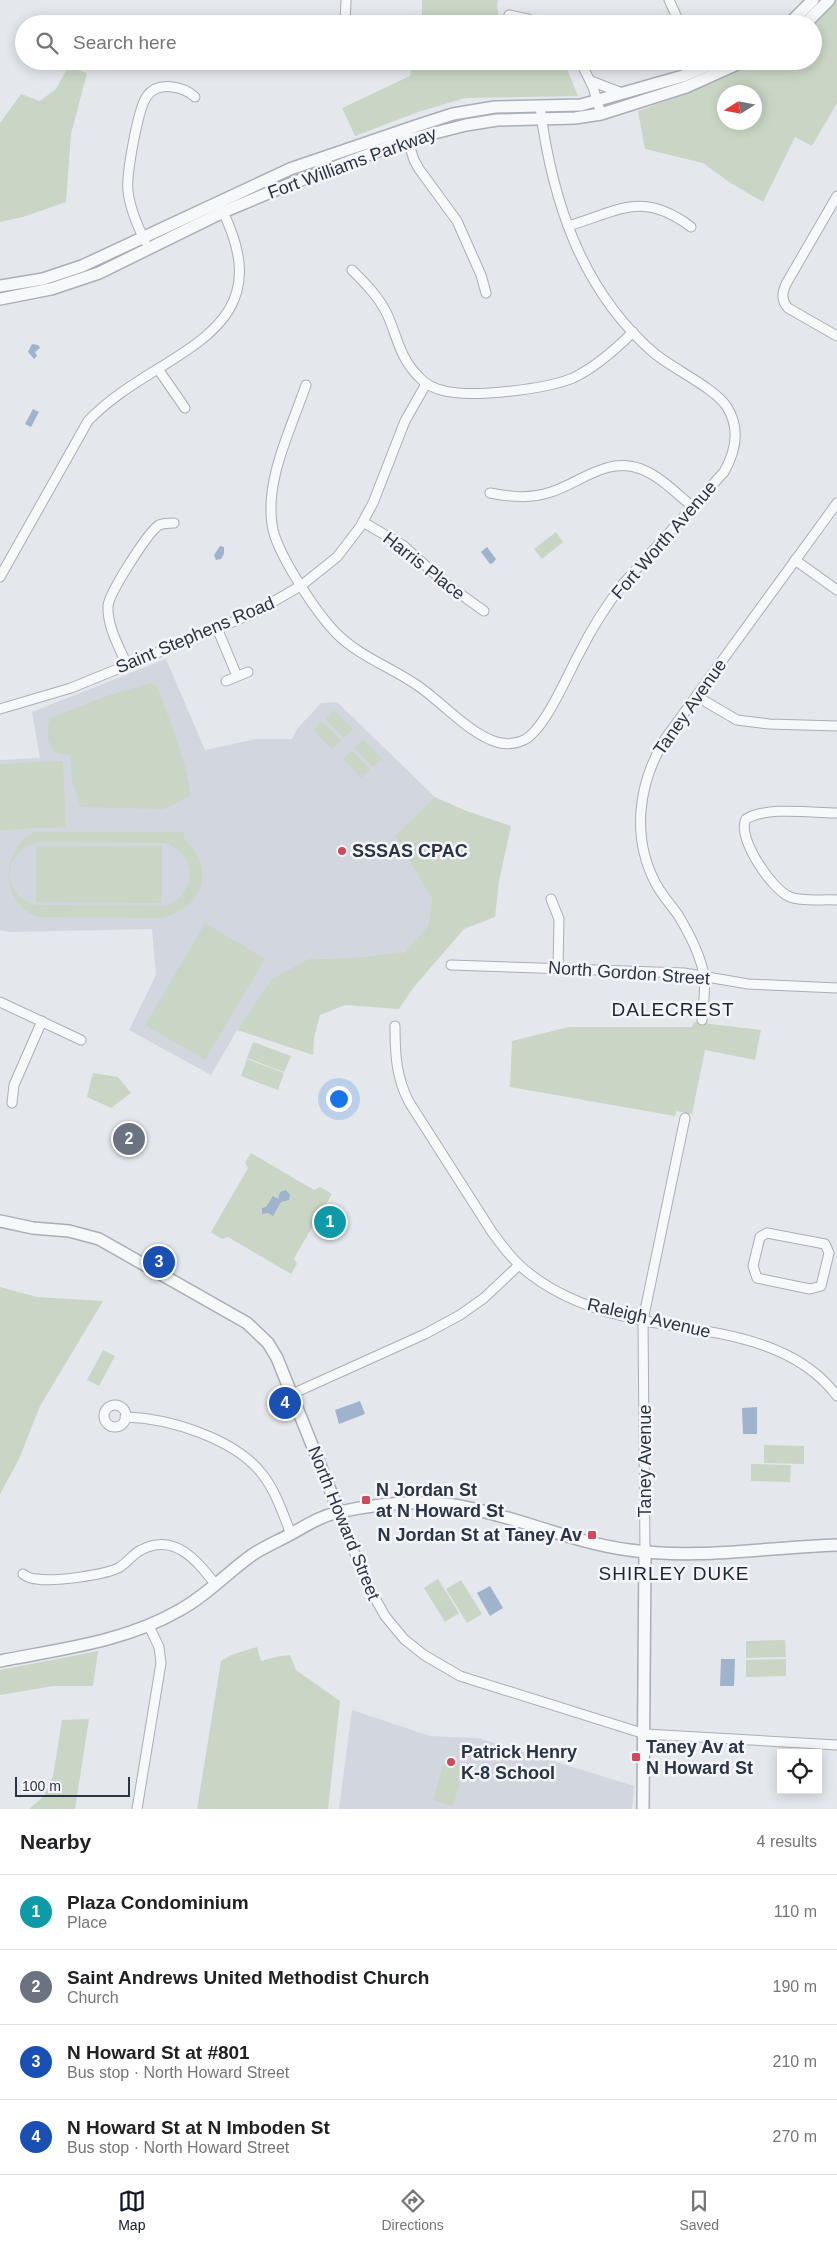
<!DOCTYPE html>
<html lang="en">
<head>
<meta charset="utf-8">
<style>
  :root { --surface:#fff; --page:#f2f2f2; --text:#202124; --muted:#757577; --line:#e0e0e0; --accent:#111827 }
  body { margin:0; font-family:Arial,sans-serif; background:var(--page); color:var(--text) }
  .controls { position:absolute; right:15px; bottom:15px; display:grid; overflow:hidden; border-radius:0px; box-shadow:0 2px 12px #0003 }
  .controls button { width:45px; height:45px; display:grid; place-items:center; padding:0; border:0; border-bottom:1px solid var(--line); background:var(--surface); color:var(--text); font:25px sans-serif }
  .compass { position:absolute; left:717px; top:85px; width:45px; height:45px; border-radius:50%; background:var(--surface); box-shadow:0 2px 12px #0003; rotate:259deg }
  .scale { position:absolute; left:15px; bottom:12px; width:115px; box-sizing:border-box; padding-left:5px; border:2px solid #2b3445; border-top:0; font-size:14px; line-height:18px; white-space:nowrap; color:#2b3445; -webkit-text-stroke:4px #f4f6f9; paint-order:stroke }
  .you { position:absolute; left:338px; top:1098px; width:18px; height:18px; margin:-12px; border:4px solid #fff; border-radius:50%; background:#1a73e8; box-shadow:0 0 0 8px #1a73e833 }
  .badge { display:grid; place-items:center; width:32px; height:32px; border-radius:50%; background:var(--accent); color:#fff; font-size:16px; font-weight:700 }
  .pin { position:absolute; translate:-50% -50%; border:2px solid #fff; box-shadow:0 1px 5px #0006 }
  .list { margin:0; padding:0; list-style:none }
  h2 { display:flex; justify-content:space-between; align-items:center; height:65px; margin:0; padding:0 20px; font-size:21px }
  h2 small { font-size:16px; font-weight:400; color:var(--muted) }
  .list li { display:grid; grid-template-columns:32px 1fr auto; gap:15px; align-items:center; box-sizing:border-box; height:75px; padding:0 20px; border-top:1px solid var(--line) }
  .list b { display:block; font-size:19px; white-space:nowrap }
  .list p { margin:0; font-size:16px; white-space:nowrap; color:var(--muted) }
  .list em { font-size:16px; font-style:normal; color:var(--muted) }
  .icon { flex:none; width:28px; height:28px; fill:none; stroke:currentColor; stroke-width:2; stroke-linecap:round; stroke-linejoin:round }
  .map { position:relative; flex:none; width:837px; height:1809px; overflow:hidden }
  .search { position:absolute; background:var(--surface); box-shadow:0 2px 12px #0003; left:15px; right:15px; top:15px; height:55px; display:flex; align-items:center; gap:12px; box-sizing:border-box; padding:0 18px; border-radius:28px; color:var(--muted); font-size:19px }
  .sheet { height:365px; background:var(--surface) }
  nav { display:flex; justify-content:space-around; align-items:center; box-sizing:border-box; height:70px; border-top:1px solid var(--line); background:var(--surface); font-size:14px; color:var(--muted) }
  nav a { display:grid; justify-items:center; gap:2px }
  nav .on { color:var(--accent) }
  .map>svg:first-child { display:block }
</style>
</head>
<body>
<div class="map">
<svg width="837" height="1809" viewBox="0 0 837 1809">
  <rect width="100%" height="100%" fill="#e4e7ec"/>
  <g fill="#d2d6de">
    <polygon points="166,659 205,750 256,739 292,739 297,729 321,703 337,702 435,797 396,836 432,899 428,926 406,952 350,958 309,959 237,1030 211,1075 129,1030 156,975 152,929 9,932 0,930 0,760 40,758 32,712"/>
    <polygon points="352,1710 430,1736 478,1738 634,1786 632,1809 339,1809"/>
  </g>
  <g fill="#c9d6c5" fill-rule="evenodd">
    <polygon points="422,0 498,0 497,6 500,24 422,24"/>
    <path d="M837,1V103L812,146L795,137L763,202L729,182L703,163L645,149L638,111L688,93L762,61H813V25ZM724,92H754V122H724Z"/>
    <polygon points="413,61 559,61 567,69 578,96 465,98 418,112 355,136 342,108 410,76"/>
    <polygon points="68,67 87,73 71,134 66,202 23,217 0,222 0,123 21,94 40,101 56,89"/>
    <polygon points="556,532 563,542 542,559 534,549"/>
    <path d="M150,683L157,686C170,722 185,757 191,795L169,807L162,809L81,807L72,780L70,756L55,752C47,745 46,728 50,718L107,696Z"/>
    <polygon points="334,710 353,729 344,738 325,719"/>
    <polygon points="322,721 341,741 332,749 313,730"/>
    <polygon points="363,739 382,759 373,767 354,748"/>
    <polygon points="352,750 370,770 361,778 343,759"/>
    <polygon points="63,761 66,827 0,830 0,764"/>
    <polygon points="435,797 464,810 511,826 499,881 495,917 464,929 413,988 399,1009 345,1005 320,1015 314,1038 313,1055 237,1030 272,979 309,959 350,958 405,952 428,926 432,899 395,836"/>
    <path d="M34,832H184V839C217,870 203,908 161,918L39,917C0,905 0,848 34,832ZM37,842L167,843C199,858 197,892 166,906L36,905C0,895 2,853 37,842Z"/>
    <polygon points="36,846 162,846 162,903 36,902"/>
    <polygon points="205,923 265,959 205,1060 145,1025"/>
    <polygon points="694,1022 761,1030 755,1060 705,1050 692,1114 676,1111 675,1116 510,1087 512,1041 569,1027 692,1027"/>
    <polygon points="253,1042 291,1056 284,1072 247,1058"/>
    <polygon points="247,1059 284,1073 278,1090 241,1076"/>
    <polygon points="93,1073 118,1077 131,1093 111,1108 87,1097"/>
    <polygon points="251,1153 314,1190 320,1187 332,1194 294,1258 297,1264 291,1274 228,1237 222,1239 211,1232 248,1168 245,1163"/>
    <polygon points="0,1287 37,1297 103,1301 40,1406 19,1459 0,1494"/>
    <polygon points="103,1350 115,1356 99,1386 87,1380"/>
    <polygon points="764,1445 804,1446 804,1464 764,1463"/>
    <polygon points="751,1464 791,1465 790,1482 751,1481"/>
    <polygon points="438,1579 459,1613 445,1622 424,1588"/>
    <polygon points="461,1580 482,1614 467,1623 446,1589"/>
    <polygon points="785,1640 786,1657 746,1658 746,1641"/>
    <polygon points="257,1647 261,1661 280,1656 290,1655 296,1670 340,1701 328,1809 197,1809 221,1661 231,1655"/>
    <polygon points="98,1651 93,1686 53,1686 0,1695 0,1670"/>
    <polygon points="786,1659 786,1676 746,1677 746,1660"/>
    <polygon points="89,1719 75,1809 29,1809 44,1796 53,1776 62,1720"/>
    <polygon points="451,1761 460,1764 463,1771 453,1806 433,1800 443,1765"/>
  </g>
  <g fill="#9fb4cc">
    <polygon points="32,344 38,345 40,348 35,352 37,356 34,359 28,352"/>
    <polygon points="33,409 39,412 31,427 25,424"/>
    <polygon points="220,546 224,547 224,554 221,559 216,560 214,555"/>
    <polygon points="487,547 496,559 493,563 490,564 481,552"/>
    <polygon points="286,1190 290,1195 289,1200 281,1202 273,1216 268,1213 262,1214 262,1208 266,1207 273,1196 278,1199 280,1192"/>
    <polygon points="360,1401 365,1414 339,1424 335,1410"/>
    <polygon points="757,1407 757,1434 743,1434 742,1408"/>
    <polygon points="490,1586 503,1608 490,1616 477,1593"/>
    <polygon points="721,1659 735,1659 734,1686 720,1686"/>
  </g>
  <g fill="none" stroke-linecap="round" stroke-linejoin="round">
    <defs>
      <g id="minor">
        <polyline points="669,0 680,24"/>
        <polyline points="509,15 528,19 540,24"/>
        <polyline points="345,24 346,0"/>
        <polyline points="580,61 593,87 601,114"/>
        <polyline points="591,81 622,93"/>
        <polyline points="406,135 414,160 419,169 457,221 481,275 486,293"/>
        <path d="M837,196L786,284C782,293 781,300 788,308L837,336"/>
        <path d="M568,226C619,211 642,190 691,227"/>
        <path d="M145,241C137,225 130,209 128,191C126,175 138,108 147,96C158,81 183,86 195,97"/>
        <path d="M352,270C365,283 379,297 387,314C398,338 399,357 419,377C426,385 435,389 445,391C474,398 546,389 573,378C596,367 615,350 633,332"/>
        <polyline points="158,369 185,408"/>
        <path d="M306,385C291,429 263,483 273,530C280,558 316,612 336,633C361,658 394,668 421,688C443,704 467,730 491,740C502,745 513,745 524,740C545,730 568,673 580,652C592,628 606,606 622,585L724,472C736,451 740,428 727,407C715,388 673,369 654,353C581,290 552,200 540,107"/>
        <path d="M490,493C511,497 530,499 551,492C580,483 607,456 641,469C660,476 677,494 693,507"/>
        <polyline points="363,522 404,546 445,583 484,611"/>
        <polyline points="795,560 837,590"/>
        <path d="M0,577L88,421C156,349 288,339 221,208"/>
        <polyline points="217,628 237,676"/>
        <path d="M127,665C119,647 107,626 108,606C109,593 148,532 159,525C164,523 169,523 174,523"/>
        <polyline points="226,681 248,672"/>
        <polyline points="696,696 737,720 769,724 837,726"/>
        <polyline points="0,709 71,688 252,614 302,585 337,557 360,527 373,503 405,421 426,384"/>
        <path d="M837,813C812,813 767,806 746,819C736,837 772,890 790,897C804,902 823,899 837,900"/>
        <polyline points="551,899 559,919 558,968"/>
        <polyline points="451,965 684,973 748,984 837,988"/>
        <polyline points="0,1002 81,1040"/>
        <path d="M702,1020C703,1006 706,989 704,975C700,954 689,933 678,915C671,905 662,895 656,884C631,837 638,784 665,739L837,503"/>
        <path d="M395,1026C395,1053 396,1077 409,1102L492,1232C503,1247 515,1263 530,1274C563,1300 604,1313 645,1321C712,1333 793,1337 837,1396"/>
        <polyline points="12,1103 14,1085 42,1021"/>
        <polygon points="767,1233 825,1244 829,1253 821,1286 810,1289 757,1278 753,1266 760,1237"/>
        <polyline points="292,1394 425,1334 460,1315 484,1298 519,1265"/>
        <circle cx="115" cy="1416" r="11"/>
        <path d="M125,1417C169,1418 236,1439 263,1475C276,1492 283,1514 291,1534"/>
        <polyline points="339,1512 366,1582 385,1616 404,1639 424,1655 460,1676 645,1734 837,1745"/>
        <polyline points="645,1552 643,1320 685,1118"/>
        <path d="M23,1574C27,1577 32,1579 37,1579C53,1582 107,1575 120,1567C128,1562 133,1554 141,1550C175,1532 197,1561 216,1585"/>
        <polyline points="137,1809 161,1663 159,1647 149,1626"/>
      </g>
      <g id="tertiary">
        <polyline points="789,24 813,0"/>
        <polyline points="805,24 829,0"/>
        <polyline points="0,286 43,279 82,266 290,169 419,125 453,114 495,107 581,105 683,76 718,61"/>
        <polyline points="0,299 51,289 99,273 223,212 285,186 407,140 466,125 497,120 575,118 601,114 686,87 744,61"/>
        <polyline points="0,1221 33,1228 69,1231 99,1239 247,1323 268,1343 277,1358 339,1512"/>
        <path d="M0,1661C60,1649 124,1642 178,1611C206,1596 227,1573 252,1555C264,1547 278,1541 291,1534C307,1525 321,1516 339,1512C376,1504 416,1500 454,1505C514,1515 569,1542 629,1550C699,1560 767,1547 837,1545"/>
        <polyline points="643,1809 645,1552"/>
      </g>
    </defs>
    <use href="#minor" stroke="#a9aeb7" stroke-width="11"/>
    <use href="#tertiary" stroke="#a9aeb7" stroke-width="14"/>
    <use href="#minor" stroke="#f7f8fa" stroke-width="9"/>
    <use href="#tertiary" stroke="#f7f8fa" stroke-width="11"/>
  </g>
  <g fill="#d1495b" stroke="#f4f6f9" stroke-width="2">
    <circle cx="342" cy="851" r="5"/>
    <rect x="361" y="1495" width="10" height="10" rx="2.5"/>
    <rect x="587" y="1530" width="10" height="10" rx="2.5"/>
    <rect x="631" y="1752" width="10" height="10" rx="2.5"/>
    <circle cx="451" cy="1762" r="5"/>
  </g>
  <g text-anchor="middle" stroke-width="5" stroke-linejoin="round" paint-order="stroke">
    <g font-size="18" fill="#2b3445" stroke="#f4f6f9">
      <text transform="translate(352 163) rotate(-20)" y="6">Fort Williams Parkway</text>
      <text transform="translate(664 540) rotate(-49)" y="6">Fort Worth Avenue</text>
      <text transform="translate(424 566) rotate(38)" y="6">Harris Place</text>
      <text transform="translate(195 635) rotate(-23)" y="6">Saint Stephens Road</text>
      <text transform="translate(690 707) rotate(-55)" y="6">Taney Avenue</text>
      <text transform="translate(629 973) rotate(4)" y="6">North Gordon Street</text>
      <text transform="translate(649 1318) rotate(13)" y="6">Raleigh Avenue</text>
      <text transform="translate(645 1461) rotate(-90)" y="6">Taney Avenue</text>
      <text transform="translate(344 1523) rotate(68)" y="6">North Howard Street</text>
    </g>
    <g font-size="18" font-weight="bold" fill="#2b3445" stroke="#f4f6f9" text-anchor="start">
      <text x="352" y="857">SSSAS CPAC</text>
      <text x="376" y="1496">N Jordan St<tspan x="376" dy="21">at N Howard St</tspan></text>
      <text x="582" y="1541" text-anchor="end">N Jordan St at Taney Av</text>
      <text x="646" y="1753">Taney Av at<tspan x="646" dy="21">N Howard St</tspan></text>
      <text x="461" y="1758">Patrick Henry<tspan x="461" dy="21">K-8 School</tspan></text>
    </g>
    <g font-size="19" letter-spacing="1" fill="#1d2536" stroke="#f4f6f9">
      <text x="673" y="1016">DALECREST</text>
      <text x="674" y="1580">SHIRLEY DUKE</text>
    </g>
  </g>
</svg>
<div class="controls">
<button><svg class="icon" aria-label="locate" viewBox="0 0 24 24"><circle cx="12" cy="12" r="6"/><path d="M12 2v4M12 18v4M2 12h4M18 12h4"/></svg></button>
</div>
<svg class="compass" viewBox="-18 -18 36 36"><path d="M0-13l5 13h-10z" fill="#e53935"/><path d="M0 13l5-13h-10z" fill="#757577"/></svg>
<div class="scale">100 m</div>
<div class="you"></div>
<div class="pin badge" style="left:330px;top:1222px;background:#0f9aa8">1</div>
<div class="pin badge" style="left:129px;top:1139px;background:#6b7280">2</div>
<div class="pin badge" style="left:159px;top:1262px;background:#1a4fb4">3</div>
<div class="pin badge" style="left:285px;top:1403px;background:#1a4fb4">4</div>
<div class="search"><svg class="icon" aria-label="search" viewBox="0 0 24 24"><circle cx="10" cy="10" r="6"/><path d="M15 15l6 6"/></svg>Search here</div>
</div>
<section class="sheet">
<h2>Nearby<small>4 results</small></h2>
<ul class="list">
<li><span class="badge" style="background:#0f9aa8">1</span><div><b>Plaza Condominium</b><p>Place</p></div><em>110 m</em></li>
<li><span class="badge" style="background:#6b7280">2</span><div><b>Saint Andrews United Methodist Church</b><p>Church</p></div><em>190 m</em></li>
<li><span class="badge" style="background:#1a4fb4">3</span><div><b>N Howard St at #801</b><p>Bus stop · North Howard Street</p></div><em>210 m</em></li>
<li><span class="badge" style="background:#1a4fb4">4</span><div><b>N Howard St at N Imboden St</b><p>Bus stop · North Howard Street</p></div><em>270 m</em></li>
</ul>
</section>
<nav>
<a class="on"><svg class="icon" aria-label="map" viewBox="0 0 24 24"><path d="M3 6l6-2 6 2 6-2v14l-6 2-6-2-6 2zM9 4v14M15 6v14"/></svg>Map</a>
<a><svg class="icon" aria-label="directions" viewBox="0 0 24 24"><path d="M12 3l9 9-9 9-9-9zM9 14v-3h6M13 9l2 2-2 2"/></svg>Directions</a>
<a><svg class="icon" aria-label="saved" viewBox="0 0 24 24"><path d="M7 4h10v16l-5-4-5 4z"/></svg>Saved</a>
</nav>
</body>
</html>
